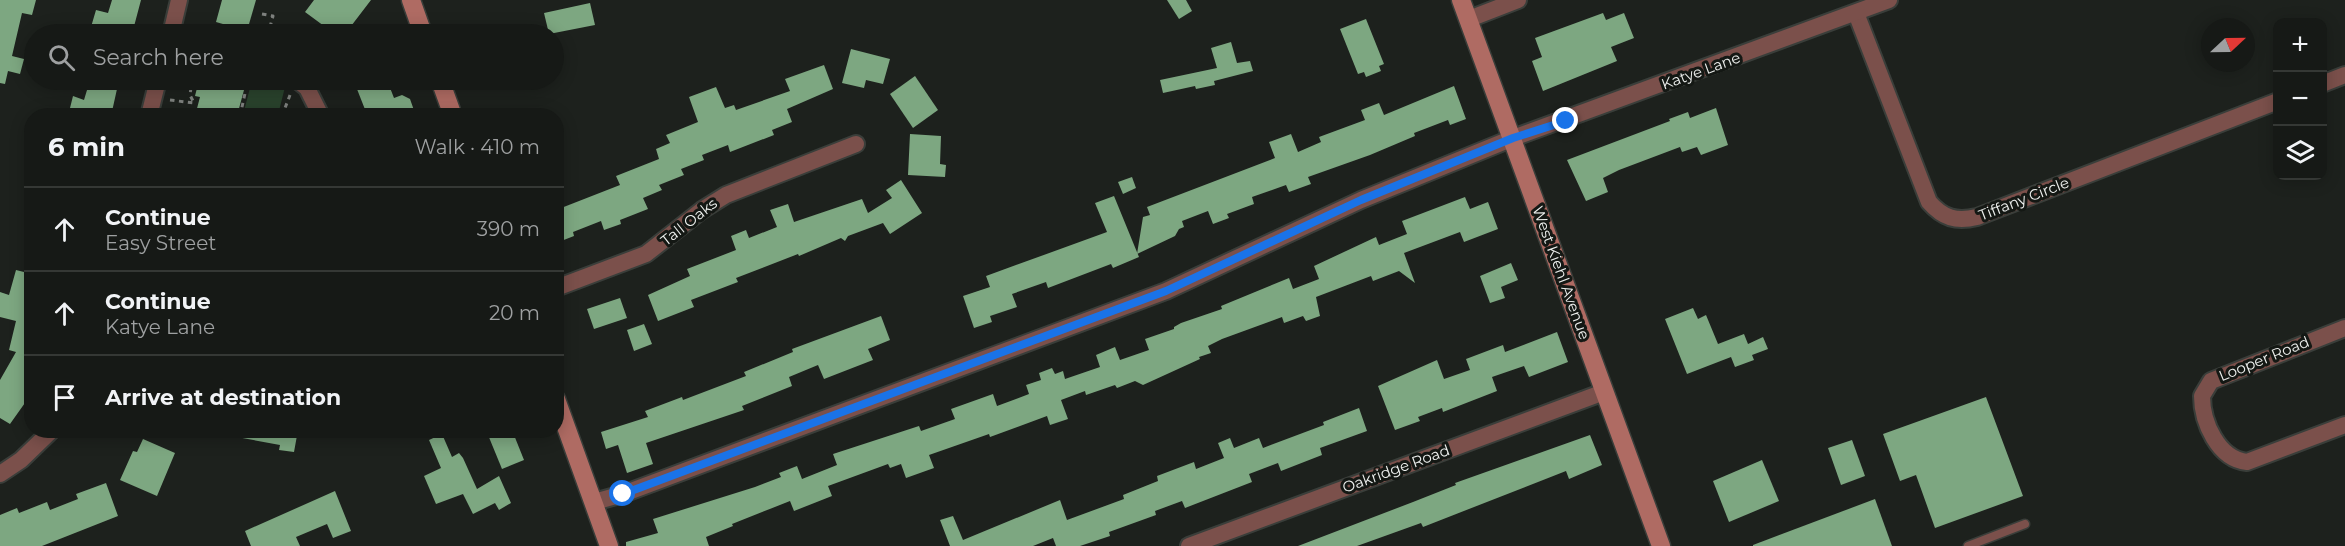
<!DOCTYPE html>
<html lang="en">
<head>
<meta charset="utf-8">
<style>
  :root { --surface:#161916; --page:#232623; --text:#f1f3f6; --muted:#9ea0a1; --line:#353835 }
  body { margin:0; font-family:Montserrat,sans-serif; background:var(--page); color:var(--text) }
  .controls { position:absolute; right:18px; top:18px; display:grid; overflow:hidden; border-radius:12px; box-shadow:0 3px 15px #0003 }
  .controls button { width:54px; height:54px; display:grid; place-items:center; padding:0; border:0; border-bottom:2px solid var(--line); background:var(--surface); color:var(--text); font:30px sans-serif }
  .compass { position:absolute; left:2201px; top:18px; width:54px; height:54px; border-radius:50%; background:var(--surface); box-shadow:0 3px 15px #0003; rotate:68deg }
  .stop { position:absolute; width:18px; height:18px; margin:-14px; border:4px solid #1a73e8; border-radius:50%; background:#fff }
  .stop.end { background:#1a73e8; border-color:#fff; box-shadow:0 2px 6px #0008 }
  .list { margin:0; padding:0; list-style:none }
  h2 { display:flex; justify-content:space-between; align-items:center; height:78px; margin:0; padding:0 24px; font-size:26px }
  h2 small { font-size:20px; font-weight:400; color:var(--muted) }
  .list li { display:grid; grid-template-columns:39px 1fr auto; gap:18px; align-items:center; box-sizing:border-box; height:84px; padding:0 24px; border-top:2px solid var(--line) }
  .list b { display:block; font-size:22px; white-space:nowrap }
  .list p { margin:0; font-size:20px; white-space:nowrap; color:var(--muted) }
  .list em { font-size:20px; font-style:normal; color:var(--muted) }
  .icon { flex:none; width:33px; height:33px; fill:none; stroke:currentColor; stroke-width:2; stroke-linecap:round; stroke-linejoin:round }
  .map { position:relative; flex:none; width:2345px; height:546px; overflow:hidden }
  .search { position:absolute; background:var(--surface); box-shadow:0 3px 15px #0003; left:24px; top:24px; width:540px; height:66px; display:flex; align-items:center; gap:15px; box-sizing:border-box; padding:0 21px; border-radius:33px; color:var(--muted); font-size:22px }
  .panel { position:absolute; background:var(--surface); box-shadow:0 3px 15px #0003; left:24px; top:108px; width:540px; height:330px; border-radius:24px }
  .map>svg:first-child { display:block }
</style>
</head>
<body>
<div class="map">
<svg width="2345" height="546" viewBox="0 0 2345 546">
  <rect width="100%" height="100%" fill="#1d211d"/>
  <polygon fill="#2a432d" points="252,80 275,80 286,83 278,115 243,115"/>
  <g fill="#7da781">
    <polygon points="0,0 36,0 32,15 22,13 12,56 24,59 20,74 8,71 5,84 0,83"/>
    <polygon points="112,0 141,0 132,34 100,34 101,30 91,27 96,10 108,13"/>
    <polygon points="222,0 256,0 247,31 216,22"/>
    <polygon points="314,0 371,0 345,34 318,34 324,26 305,12"/>
    <polygon points="1167,0 1186,0 1192,11 1179,19"/>
    <polygon points="590,3 595,25 549,34 544,13"/>
    <polygon points="1603,13 1606,20 1624,13 1634,38 1611,47 1617,61 1543,91 1532,61 1542,57 1535,38"/>
    <polygon points="1366,19 1384,64 1379,66 1381,71 1366,77 1364,72 1358,74 1340,29"/>
    <polygon points="1231,42 1237,63 1250,61 1253,71 1214,81 1215,85 1196,89 1195,86 1163,93 1160,80 1217,68 1211,48"/>
    <polygon points="851,49 890,59 883,84 866,80 864,88 842,83"/>
    <polygon points="824,65 833,89 787,109 792,122 772,130 774,135 730,152 728,145 702,155 704,160 681,169 684,175 659,185 662,190 643,198 648,209 620,220 621,224 604,230 601,221 573,232 574,236 556,243 556,210 620,185 616,176 659,159 656,149 670,143 666,135 698,122 689,97 716,87 725,108 734,105 736,110 790,91 785,79"/>
    <polygon points="915,76 938,110 913,128 890,94"/>
    <polygon points="90,80 119,80 111,116 68,116 73,96 84,100"/>
    <polygon points="199,80 244,90 237,116 195,116 200,97 195,96"/>
    <polygon points="367,80 387,80 394,98 402,95 410,99 416,116 370,116 369,111 366,112 355,84"/>
    <polygon points="1454,86 1466,119 1450,125 1448,120 1414,133 1415,136 1370,155 1308,177 1311,184 1289,192 1286,185 1252,197 1254,204 1227,214 1229,218 1213,224 1208,211 1182,221 1184,227 1179,229 1175,236 1137,254 1143,217 1150,215 1147,207 1275,158 1269,142 1291,134 1298,152 1321,142 1319,137 1365,120 1361,110 1379,103 1384,115"/>
    <polygon points="1716,108 1728,145 1701,155 1697,147 1682,152 1680,147 1619,170 1603,178 1608,192 1586,201 1567,160 1670,121 1669,119 1688,112 1690,118"/>
    <polygon points="910,134 941,136 940,164 946,165 945,177 908,175"/>
    <polygon points="1132,177 1136,188 1123,194 1118,182"/>
    <polygon points="901,180 922,213 890,234 883,223 848,236 845,241 841,238 799,256 798,254 736,278 738,282 691,300 694,307 658,321 648,295 690,276 687,269 736,250 731,236 746,230 749,238 777,227 770,210 788,204 794,222 862,199 868,213 892,198 886,190"/>
    <polygon points="1114,196 1139,257 1113,268 1111,264 1048,288 1046,282 1012,294 1017,307 990,316 992,322 974,328 963,296 990,287 986,276 1107,232 1095,203"/>
    <polygon points="1465,197 1470,209 1488,202 1498,229 1464,242 1460,232 1404,253 1415,283 1399,271 1373,281 1371,276 1316,297 1320,316 1306,321 1303,316 1284,323 1282,317 1222,339 1208,346 1211,353 1199,357 1200,359 1143,385 1135,381 1117,388 1115,385 1086,395 1085,391 1061,400 1068,419 1050,425 1047,416 990,437 989,434 929,455 934,468 906,478 901,464 890,468 888,464 828,486 832,496 794,511 790,501 732,524 733,526 706,537 709,546 626,546 626,542 658,533 653,519 755,487 781,477 779,473 797,466 802,479 837,465 833,454 919,426 921,431 955,419 951,409 993,394 997,406 1029,394 1026,385 1041,380 1039,373 1052,368 1055,374 1063,371 1065,379 1100,367 1096,355 1115,347 1120,360 1149,350 1145,339 1174,329 1174,327 1181,323 1222,309 1221,306 1289,278 1293,289 1319,279 1314,266 1376,237 1379,245 1407,234 1402,221"/>
    <polygon points="1511,263 1518,280 1501,287 1505,298 1490,303 1480,276"/>
    <polygon points="16,270 32,274 32,393 10,424 0,418 0,380 16,352 9,350 16,321 0,317 0,292 9,295"/>
    <polygon points="620,298 627,318 594,329 587,309"/>
    <polygon points="1693,308 1698,319 1706,315 1718,344 1744,334 1748,344 1763,337 1768,349 1752,355 1754,360 1735,367 1731,357 1687,374 1665,319"/>
    <polygon points="881,316 890,340 868,349 873,360 824,379 818,365 789,377 792,386 742,406 744,410 646,443 653,464 627,473 618,445 606,449 601,432 648,417 645,411 682,397 683,400 746,376 744,372 793,352 792,349"/>
    <polygon points="644,324 652,344 634,351 627,330"/>
    <polygon points="1557,332 1568,362 1529,377 1524,366 1492,377 1497,391 1443,412 1442,408 1418,417 1420,421 1395,430 1378,386 1437,360 1444,379 1470,370 1466,359 1503,345 1505,352"/>
    <polygon points="1986,397 2023,496 1935,528 1916,475 1900,481 1883,434"/>
    <polygon points="1359,408 1367,431 1320,448 1322,455 1281,471 1278,463 1249,474 1252,482 1185,508 1182,501 1155,511 1156,515 1109,532 1110,536 1080,546 1056,546 1053,538 1033,546 950,546 940,520 953,516 963,540 1060,500 1067,520 1124,499 1123,495 1158,481 1157,476 1194,462 1196,469 1224,458 1218,443 1230,438 1234,448 1259,438 1263,448 1324,425 1323,422"/>
    <polygon points="238,430 298,430 294,452 279,450 280,445 237,437"/>
    <polygon points="486,430 512,430 524,460 502,469"/>
    <polygon points="442,434 452,457 459,453 463,458 477,489 499,476 511,503 499,510 495,503 473,514 463,494 436,504 424,476 441,468 429,440"/>
    <polygon points="1590,435 1602,465 1569,479 1566,471 1423,527 1421,523 1357,546 1298,546 1413,502 1456,485 1455,483"/>
    <polygon points="143,439 175,453 157,496 120,480 133,451 137,452"/>
    <polygon points="1852,440 1865,476 1841,485 1828,448"/>
    <polygon points="1762,460 1779,501 1729,522 1713,481"/>
    <polygon points="106,483 118,516 42,546 0,546 0,515 17,508 19,513 47,502 50,510 78,499 76,494"/>
    <polygon points="335,491 351,531 333,538 327,524 296,537 300,546 251,546 245,531"/>
    <polygon points="1875,499 1892,546 1753,546 1753,545"/>
  </g>
  <g fill="none" stroke-linecap="round" stroke-linejoin="round">
    <defs>
      <polyline id="lane" points="1968,546 2025,524"/>
      <g id="street">
        <path d="M1856,13L1929,202C1943,218 1956,222 1977,217L2278,101"/>
        <polyline points="1469,19 1518,0"/>
        <polyline points="171,34 179,0"/>
        <polyline points="297,80 307,88 321,116"/>
        <polyline points="2322,84 2345,75"/>
        <polyline points="149,116 158,80"/>
        <polyline points="556,288 646,254 702,210 726,195 856,144"/>
        <path d="M2345,328L2211,381L2202,396C2202,422 2218,459 2247,462L2345,425"/>
        <polyline points="0,474 21,460 52,430"/>
        <polyline points="594,502 623,494 1166,291 1361,200 1513,138 1889,0"/>
        <polyline points="1189,546 1604,392"/>
      </g>
      <g id="secondary">
        <polyline points="411,0 423,34"/>
        <polyline points="1461,0 1661,546"/>
        <polyline points="440,80 453,116"/>
        <polyline points="556,399 609,546"/>
      </g>
    </defs>
    <use href="#lane" stroke="#3a3e3a" stroke-width="11"/>
    <use href="#street" stroke="#3a3e3a" stroke-width="20"/>
    <use href="#secondary" stroke="#3a3e3a" stroke-width="21"/>
    <g stroke="#7f827f" stroke-width="3" stroke-dasharray="4.5 4.5" stroke-linecap="butt">
      <polyline points="262,14 273,16 268,34"/>
      <polyline points="139,31 152,34"/>
      <polyline points="170,100 194,103 190,95 192,80"/>
      <polyline points="240,116 248,80"/>
      <polyline points="282,116 290,95"/>
    </g>
    <use href="#lane" stroke="#7b504b" stroke-width="8"/>
    <use href="#street" stroke="#7b504b" stroke-width="16"/>
    <use href="#secondary" stroke="#af6b63" stroke-width="18"/>
  </g>
  <g fill="none" stroke-linecap="round" stroke-linejoin="round">
    <polyline stroke="#1a73e8" stroke-width="8" points="623,494 1166,291 1361,200 1513,138 1566,121"/>
  </g>
  <g text-anchor="middle" stroke-width="6" stroke-linejoin="round" paint-order="stroke">
    <g font-size="15" fill="#eff1ef" stroke="#141814">
      <text transform="translate(1701 71) rotate(-20)" y="5">Katye Lane</text>
      <text transform="translate(2024 199) rotate(-21)" y="5">Tiffany Circle</text>
      <text transform="translate(689 222) rotate(-38)" y="5">Tall Oaks</text>
      <text transform="translate(1561 273) rotate(70)" y="5">West Kiehl Avenue</text>
      <text transform="translate(2264 359) rotate(-22)" y="5">Looper Road</text>
      <text transform="translate(1396 469) rotate(-20)" y="5">Oakridge Road</text>
    </g>
  </g>
</svg>
<div class="controls">
<button>+</button>
<button>−</button>
<button><svg class="icon" aria-label="layers" viewBox="0 0 24 24"><path d="M12 4l9 5-9 5-9-5zM3 14l9 5 9-5"/></svg></button>
</div>
<svg class="compass" viewBox="-18 -18 36 36"><path d="M0-13l5 13h-10z" fill="#e53935"/><path d="M0 13l5-13h-10z" fill="#9ea0a1"/></svg>
<div class="stop" style="left:623px;top:494px"></div>
<div class="stop end" style="left:1566px;top:121px"></div>
<div class="search"><svg class="icon" aria-label="search" viewBox="0 0 24 24"><circle cx="10" cy="10" r="6"/><path d="M15 15l6 6"/></svg>Search here</div>
<section class="panel">
<h2>6 min<small>Walk · 410 m</small></h2>
<ul class="list">
<li><svg class="icon" aria-label="ahead" viewBox="0 0 24 24"><path d="M12 20V5M6 11l6-6 6 6"/></svg><div><b>Continue</b><p>Easy Street</p></div><em>390 m</em></li>
<li><svg class="icon" aria-label="ahead" viewBox="0 0 24 24"><path d="M12 20V5M6 11l6-6 6 6"/></svg><div><b>Continue</b><p>Katye Lane</p></div><em>20 m</em></li>
<li><svg class="icon" aria-label="arrive" viewBox="0 0 24 24"><path d="M6 21V4h12l-3 4 3 4H6"/></svg><div><b>Arrive at destination</b></div></li>
</ul>
</section>
</div>
</body>
</html>
